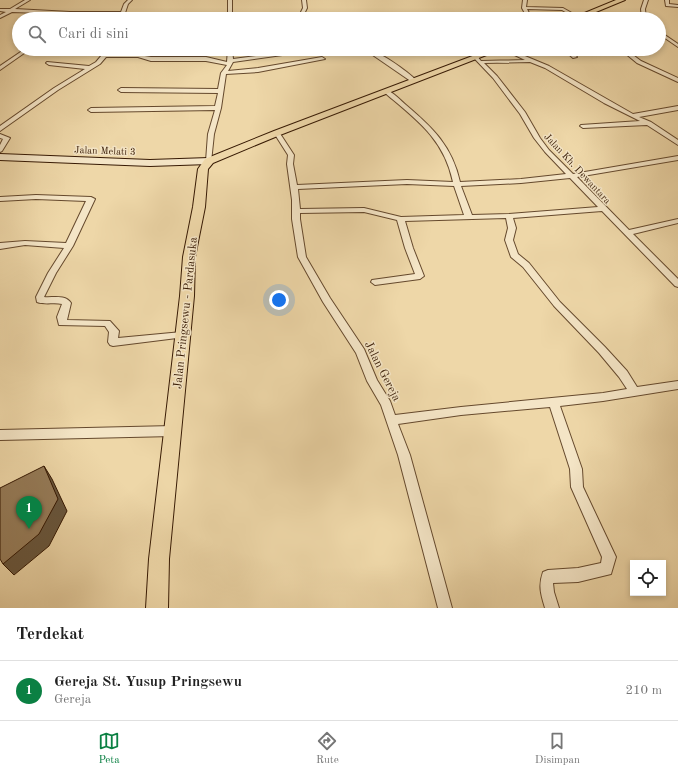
<!DOCTYPE html>
<html lang="id">
<head>
<meta charset="utf-8">
<style>
  :root { --surface:#fff; --page:#f2f2f2; --text:#222; --muted:#767676; --line:#e0e0e0; --accent:#0b8043 }
  body { margin:0; font-family:"Old Standard TT",serif; background:var(--page); color:var(--text) }
  .controls { position:absolute; right:12px; bottom:12px; display:grid; overflow:hidden; border-radius:0px; box-shadow:0 2px 6px #0003 }
  .controls button { width:36px; height:36px; display:grid; place-items:center; padding:0; border:0; border-bottom:1px solid var(--line); background:var(--surface); color:var(--text); font:20px sans-serif }
  .you { position:absolute; left:279px; top:300px; width:14px; height:14px; margin:-10px; border:3px solid #fff; border-radius:50%; background:#1a73e8; box-shadow:0 0 0 6px #1a73e833 }
  .badge { display:grid; place-items:center; width:26px; height:26px; border-radius:50%; background:var(--accent); color:#fff; font-size:13px; font-weight:700 }
  .pin { position:absolute; translate:-50% -33px; filter:drop-shadow(0 1px 2px #0008) }
  .pin::after { content:''; position:absolute; top:21px; width:14px; height:12px; background:inherit; clip-path:polygon(0 0,100% 0,50% 100%) }
  .list { margin:0; padding:0; list-style:none }
  h2 { display:flex; justify-content:space-between; align-items:center; height:52px; margin:0; padding:0 16px; font-size:17px }
  h2 small { font-size:13px; font-weight:400; color:var(--muted) }
  .list li { display:grid; grid-template-columns:26px 1fr auto; gap:12px; align-items:center; box-sizing:border-box; height:60px; padding:0 16px; border-top:1px solid var(--line) }
  .list b { display:block; font-size:15px; white-space:nowrap }
  .list p { margin:0; font-size:13px; white-space:nowrap; color:var(--muted) }
  .list em { font-size:13px; font-style:normal; color:var(--muted) }
  .icon { flex:none; width:22px; height:22px; fill:none; stroke:currentColor; stroke-width:2; stroke-linecap:round; stroke-linejoin:round }
  .map { position:relative; flex:none; width:678px; height:608px; overflow:hidden }
  .search { position:absolute; background:var(--surface); box-shadow:0 2px 6px #0003; left:12px; right:12px; top:12px; height:44px; display:flex; align-items:center; gap:10px; box-sizing:border-box; padding:0 14px; border-radius:22px; color:var(--muted); font-size:15px }
  .sheet { height:112px; background:var(--surface) }
  nav { display:flex; justify-content:space-around; align-items:center; box-sizing:border-box; height:56px; border-top:1px solid var(--line); background:var(--surface); font-size:11px; color:var(--muted) }
  nav a { display:grid; justify-items:center; gap:2px }
  nav .on { color:var(--accent) }
  .map>svg:first-child { display:block }
</style>
</head>
<body>
<div class="map">
<svg width="678" height="608" viewBox="0 0 678 608">
  <rect width="100%" height="100%" fill="#eed7a8"/>
  <filter id="stains"><feTurbulence type="fractalNoise" baseFrequency=".005" numOctaves="4"/><feColorMatrix values="0 0 0 0 .2 0 0 0 0 .09 0 0 0 0 .02 0 0 0 .5 -.17"/></filter>
  <radialGradient id="worn" r=".72"><stop offset=".6" stop-color="#630" stop-opacity="0"/><stop offset="1" stop-color="#630" stop-opacity=".3"/></radialGradient>
  <g fill="none" stroke-linecap="round" stroke-linejoin="round">
    <defs>
      <g id="street">
        <polygon points="25,0 30,0 15,9 70,12 121,12 124,4 128,0 132,0 128,4 125,13 128,19 124,19 121,14 70,14 12,12 0,18 0,15 6,12 0,11 0,9 10,9"/>
        <polygon points="228,0 232,0 232,12 234,19 230,19 228,12"/>
        <polygon points="302,0 306,0 307,8 305,12 313,19 308,19 301,12 303,8"/>
        <polygon points="523,0 527,0 526,7 563,8 579,17 575,18 562,10 527,9 532,19 528,19 522,8"/>
        <polygon points="644,0 648,0 645,9 646,19 642,19 641,9"/>
        <polygon points="665,0 669,0 669,4 678,5 678,7 666,6"/>
        <polygon points="419,15 499,18 501,19 417,17"/>
        <polygon points="369,17 373,19 367,19"/>
        <polygon points="659,31 678,44 678,47 659,34"/>
        <polygon points="25,49 30,49 0,70 0,66"/>
        <polygon points="107,49 112,49 109,54 138,55 151,57 206,57 227,62 228,49 232,49 233,59 312,49 325,49 233,62 228,71 258,68 322,57 325,59 258,72 226,74 221,108 214,134 211,162 207,162 206,161 208,134 215,110 91,112 88,110 91,108 215,106 218,93 121,92 118,90 121,88 218,89 221,73 227,65 206,61 151,61 138,57 106,57 100,64 58,90 0,131 0,126 54,88 85,69 49,65 46,63 47,62 89,66 96,62"/>
        <path d="M364,49C377,49 407,71 417,81L412,82Z"/>
        <path d="M502,49H508L549,66L633,114L678,106V110L639,117L651,122L678,140V145L647,125L583,128L580,126L581,125L640,121L604,103L545,68L530,62L484,63L497,76L525,112L540,138L549,150L573,174L678,156V160L577,177L629,230L678,219V223L633,234L678,279V287L675,286L602,211L513,218L516,228L513,240L518,254L529,263L560,302L605,347L627,371L637,387L678,381V389L603,401L560,406L582,469L583,487L616,557L611,574L578,582L553,583L554,592L559,608H545C541,595 538,586 543,572L548,570L578,568L601,563L602,557L571,487L570,469L550,407L461,415L398,424L410,455L452,608H438L398,455L381,405L367,381L356,353L323,302L298,257L292,219V200L287,164L288,155L274,133L279,132L294,155L293,164L297,185L407,180L453,182C444,139 417,120 385,93L384,92L387,90C394,93 400,100 406,105C433,128 452,146 460,182L521,179L566,174L545,152L534,138L520,114L493,78L473,57L477,56L481,61L525,60ZM570,178L598,207L509,214L472,215L461,186L521,183ZM407,184L454,186L464,215L401,217L364,208L300,209L298,189ZM364,212L397,220L405,248L415,274L372,280L371,282L375,285L420,279L424,276L413,248L405,221L506,218L508,228L505,240L511,257L523,267L554,306L599,353L619,377L627,389L603,393L461,407L395,415L390,401L377,380L364,349L330,298L306,257L300,219V213Z"/>
        <polygon points="563,49 568,49 577,57 573,58"/>
        <polygon points="620,49 625,49 641,61 678,78 678,82 637,63"/>
        <polygon points="0,134 10,138 2,151 0,152 0,145 3,139 0,138"/>
        <path d="M36,195L91,197L95,199L73,246L56,273L44,297C53,298 65,294 71,303L67,320L110,321L119,331L118,338L182,332L185,333L187,335L185,337L113,346L110,345L108,342L109,332L105,326L59,325L57,317L62,304C54,302 45,305 37,302L36,297L48,273L64,248L25,245L0,249V243L25,241L66,243L86,201L36,199L0,201V197Z"/>
        <polygon points="173,426 177,428 179,431 177,434 173,436 0,440 0,430"/>
      </g>
      <polygon id="secondary" points="0,154 150,160 209,158 213,161 209,164 150,166 0,160"/>
      <g id="primary">
        <polygon points="616,0 625,0 579,19 570,19"/>
        <polygon points="491,49 502,49 280,135 213,163 208,169 205,207 195,257 194,296 169,559 168,608 146,608 149,559 180,296 183,257 193,207 198,169 205,159 274,131"/>
      </g>
    </defs>
    <use href="#street" stroke="#65492d" stroke-width="2"/>
    <use href="#secondary" stroke="#371a04" stroke-width="2"/>
    <use href="#primary" stroke="#371a04" stroke-width="2"/>
    <use href="#street" fill="#f4e5c6" fill-rule="evenodd"/>
    <use href="#secondary" fill="#f4e5c6" fill-rule="evenodd"/>
    <use href="#primary" fill="#eed7a8" fill-rule="evenodd"/>
  </g>
  <polygon fill="#69573e" stroke="#371a04" points="44,466 52,479 67,511 49,546 14,575 3,564"/>
  <polygon fill="#967c59" stroke="#371a04" points="44,466 58,499 39,534 3,564 0,559 0,488"/>
  <g text-anchor="middle" stroke-width="3" stroke-linejoin="round" paint-order="stroke">
    <g font-size="10" fill="#371a04" stroke="#f4e5c6">
      <text transform="translate(105 150) rotate(2)" y="4">Jalan Melati 3</text>
      <text transform="translate(578 168) rotate(47)" y="4">Jalan Kh. Dewantara</text>
    </g>
    <g font-size="12" fill="#371a04" stroke="#f4e5c6">
      <text transform="translate(185 313) rotate(-84)" y="4">Jalan Pringsewu - Pardasuka</text>
      <text transform="translate(383 371) rotate(63)" y="4">Jalan Gereja</text>
    </g>
  </g>
  <rect width="100%" height="100%" filter="url(#stains)"/>
  <rect width="100%" height="100%" fill="url(#worn)"/>
</svg>
<div class="controls">
<button><svg class="icon" aria-label="locate" viewBox="0 0 24 24"><circle cx="12" cy="12" r="6"/><path d="M12 2v4M12 18v4M2 12h4M18 12h4"/></svg></button>
</div>
<div class="you"></div>
<div class="pin badge" style="left:29px;top:529px">1</div>
<div class="search"><svg class="icon" aria-label="search" viewBox="0 0 24 24"><circle cx="10" cy="10" r="6"/><path d="M15 15l6 6"/></svg>Cari di sini</div>
</div>
<section class="sheet">
<h2>Terdekat<small></small></h2>
<ul class="list">
<li><span class="badge">1</span><div><b>Gereja St. Yusup Pringsewu</b><p>Gereja</p></div><em>210 m</em></li>
</ul>
</section>
<nav>
<a class="on"><svg class="icon" aria-label="map" viewBox="0 0 24 24"><path d="M3 6l6-2 6 2 6-2v14l-6 2-6-2-6 2zM9 4v14M15 6v14"/></svg>Peta</a>
<a><svg class="icon" aria-label="directions" viewBox="0 0 24 24"><path d="M12 3l9 9-9 9-9-9zM9 14v-3h6M13 9l2 2-2 2"/></svg>Rute</a>
<a><svg class="icon" aria-label="saved" viewBox="0 0 24 24"><path d="M7 4h10v16l-5-4-5 4z"/></svg>Disimpan</a>
</nav>
</body>
</html>
